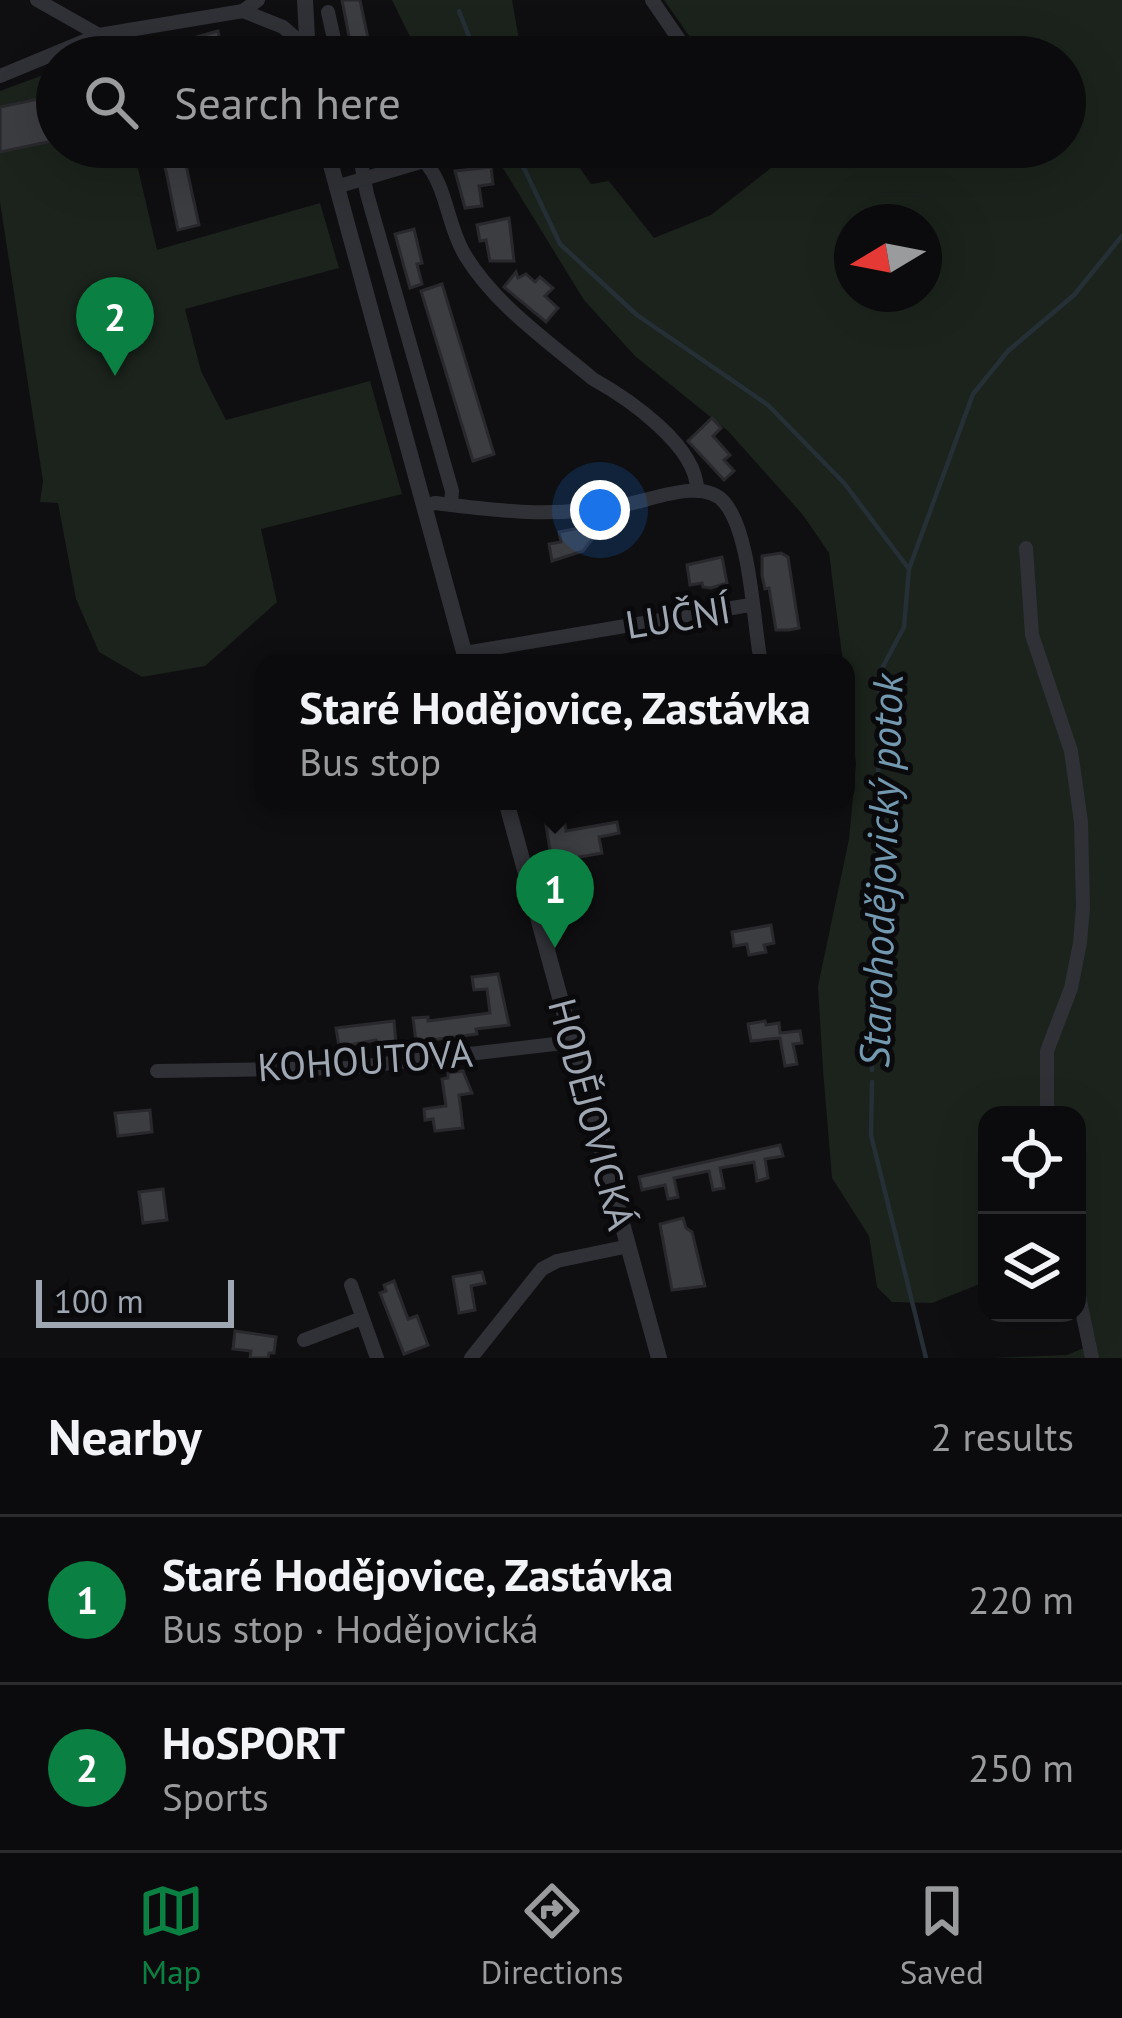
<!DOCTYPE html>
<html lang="en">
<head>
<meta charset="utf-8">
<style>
  :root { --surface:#0b0b0d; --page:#19191b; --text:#f1f3f6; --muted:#9a9b9d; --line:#2b2b2e; --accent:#0b8043 }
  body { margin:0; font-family:"PT Sans",sans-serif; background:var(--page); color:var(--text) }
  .controls { position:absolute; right:36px; bottom:36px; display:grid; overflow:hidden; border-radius:24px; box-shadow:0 12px 48px #0002 }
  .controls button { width:108px; height:108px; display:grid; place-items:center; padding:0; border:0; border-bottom:3px solid var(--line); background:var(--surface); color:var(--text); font:60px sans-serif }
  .compass { position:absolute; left:834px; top:204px; width:108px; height:108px; border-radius:50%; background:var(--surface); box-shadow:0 12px 48px #0002; rotate:260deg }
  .scale { position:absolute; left:36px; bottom:30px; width:198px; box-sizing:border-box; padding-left:12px; border:6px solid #9fa7b3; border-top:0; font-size:33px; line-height:42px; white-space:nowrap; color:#9fa7b3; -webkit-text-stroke:9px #0a0a0c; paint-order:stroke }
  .you { position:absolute; left:600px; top:510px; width:42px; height:42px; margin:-30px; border:9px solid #fff; border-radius:50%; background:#1a73e8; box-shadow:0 0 0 18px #1a73e833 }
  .badge { display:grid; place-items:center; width:78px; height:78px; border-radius:50%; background:var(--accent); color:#fff; font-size:39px; font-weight:700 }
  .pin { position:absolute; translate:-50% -99px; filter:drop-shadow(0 3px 6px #0008) }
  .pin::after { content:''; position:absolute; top:63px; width:42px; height:36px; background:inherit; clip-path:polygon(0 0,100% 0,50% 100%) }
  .popup { position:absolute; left:255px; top:654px; width:600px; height:156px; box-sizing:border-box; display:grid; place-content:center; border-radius:24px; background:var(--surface); filter:drop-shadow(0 3px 9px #0005); font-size:39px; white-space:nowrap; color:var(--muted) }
  .popup b { font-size:45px; color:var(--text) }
  .popup::after { content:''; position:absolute; left:50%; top:100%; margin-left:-24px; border:24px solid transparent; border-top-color:var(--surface) }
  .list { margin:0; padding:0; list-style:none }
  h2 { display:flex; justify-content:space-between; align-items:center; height:156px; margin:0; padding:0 48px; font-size:51px }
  h2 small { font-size:39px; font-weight:400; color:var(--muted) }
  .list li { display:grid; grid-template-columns:78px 1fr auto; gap:36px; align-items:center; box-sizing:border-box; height:168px; padding:0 48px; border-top:3px solid var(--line) }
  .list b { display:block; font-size:45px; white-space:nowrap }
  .list p { margin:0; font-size:39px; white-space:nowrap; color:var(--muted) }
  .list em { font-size:39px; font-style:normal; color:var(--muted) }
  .icon { flex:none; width:66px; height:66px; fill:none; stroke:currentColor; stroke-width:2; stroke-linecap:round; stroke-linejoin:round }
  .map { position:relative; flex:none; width:1122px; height:1358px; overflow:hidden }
  .search { position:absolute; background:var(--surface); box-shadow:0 12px 48px #0002; left:36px; right:36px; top:36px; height:132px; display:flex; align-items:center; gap:30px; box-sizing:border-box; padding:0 42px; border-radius:66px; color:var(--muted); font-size:45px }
  .sheet { height:492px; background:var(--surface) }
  nav { display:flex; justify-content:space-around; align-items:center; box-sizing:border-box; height:168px; border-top:3px solid var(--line); background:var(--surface); font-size:33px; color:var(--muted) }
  nav a { display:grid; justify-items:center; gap:6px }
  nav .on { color:var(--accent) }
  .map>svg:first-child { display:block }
</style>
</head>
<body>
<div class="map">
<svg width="1122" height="1358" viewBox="0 0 1122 1358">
  <rect width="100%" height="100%" fill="#0f0f11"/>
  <g fill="#1b231c" fill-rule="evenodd">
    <polygon points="392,0 512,0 522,57 420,57"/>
    <path d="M664,0H1122V1358H993L1067,1355L1096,1343L1077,1273V1115H987V1281L932,1303L892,1302L877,1287L869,1236L832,1178L823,1070L818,986L849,839L856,764L829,553L803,515L728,431L635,356L584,300L490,147H565L591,184L609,181L654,238L711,215L780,161L770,147H1065V57H704ZM852,222H924V294H852Z"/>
    <polygon points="57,70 57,147 133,147 157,250 320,203 339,268 185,309 201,371 226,420 370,381 402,494 261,529 277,602 205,666 142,677 99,652 76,599 58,503 40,502 43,481 0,202 0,91"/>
  </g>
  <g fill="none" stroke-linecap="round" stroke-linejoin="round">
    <g stroke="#252f35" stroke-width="4.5">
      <polyline points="459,11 477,57"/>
      <polyline points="514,147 560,244 637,315 768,405 844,483 909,569"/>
      <polyline points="874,1010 880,672 904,627 909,569 973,394 1008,351 1074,295 1122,236"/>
      <polyline points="872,1070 873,1022"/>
      <polyline points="872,1082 871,1135 926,1358"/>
    </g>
  </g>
  <g fill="#3b3d41" stroke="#29292d" stroke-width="3">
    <polygon points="342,0 360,0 371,53 353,57"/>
    <polygon points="218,31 221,49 210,51 211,57 160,57 158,48"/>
    <polygon points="57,95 57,140 0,152 0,107"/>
    <polygon points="161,147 182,147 199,225 178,230"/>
    <polygon points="491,167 493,184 479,186 482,206 465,208 455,171"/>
    <polygon points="509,218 514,261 490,261 486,240 480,241 477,225"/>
    <polygon points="414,229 422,263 417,264 422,284 410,288 395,234"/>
    <polygon points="516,272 518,278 526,274 535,282 540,277 553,288 545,296 558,308 546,322 504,287"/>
    <polygon points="442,284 494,454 473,461 421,291"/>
    <polygon points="712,418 721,428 713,436 730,455 724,460 734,471 724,480 688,441"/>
    <polygon points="585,527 586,534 597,533 583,551 552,561 549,544 561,542 559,532"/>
    <polygon points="781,553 788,557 799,628 789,630 776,630 769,588 765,589 762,575 762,556"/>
    <polygon points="722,557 727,583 711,588 703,587 702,583 690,585 687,565"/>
    <polygon points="542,801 561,801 566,831 617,822 619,833 599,837 602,853 552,862"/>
    <polygon points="771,925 774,943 764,945 766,952 749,955 747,944 734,946 732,932"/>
    <polygon points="498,974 509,1025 476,1029 477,1034 416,1042 413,1018 428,1017 428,1021 490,1013 487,989 474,990 472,977"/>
    <polygon points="394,1021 396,1044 379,1046 376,1040 339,1047 336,1028"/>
    <polygon points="765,1021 766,1025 779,1023 780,1033 800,1031 802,1043 793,1044 797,1064 785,1066 780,1038 751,1041 748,1024"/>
    <polygon points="463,1071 472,1093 459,1095 463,1128 435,1131 433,1119 425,1120 424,1109 446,1106 442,1079 448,1078 448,1073"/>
    <polygon points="150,1110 152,1132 118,1136 115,1113"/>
    <polygon points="780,1145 783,1156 765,1159 768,1178 757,1181 754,1162 720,1168 724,1188 713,1190 709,1171 674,1178 678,1197 668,1199 665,1185 642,1190 639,1177"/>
    <polygon points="163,1189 167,1220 143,1223 139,1192"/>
    <polygon points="683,1218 686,1228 692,1232 705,1286 672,1290 660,1224"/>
    <polygon points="482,1272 485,1283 471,1286 475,1310 459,1313 453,1277"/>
    <polygon points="394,1281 408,1319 417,1316 428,1345 404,1354 380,1293 386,1291 384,1285"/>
    <polygon points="235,1331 276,1337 274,1353 269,1353 268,1358 250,1358 251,1351 233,1349"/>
  </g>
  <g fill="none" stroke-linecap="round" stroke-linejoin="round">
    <g stroke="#303136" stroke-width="14">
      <polyline points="37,0 99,35"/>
      <polyline points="652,0 691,57"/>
      <polyline points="243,11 258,0"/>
      <polyline points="328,12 338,57"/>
      <polyline points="0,76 99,35 243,11 283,27 307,48"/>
      <polyline points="358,147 367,194 452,491 451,505"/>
      <path d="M428,147L424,161C447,185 447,226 465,255C495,305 549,342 593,379C629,399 697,446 697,490"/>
      <polyline points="336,187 424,161"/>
      <path d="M424,506L435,503C509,512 553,518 628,504C654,499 704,478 724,502C751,533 753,622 761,663"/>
      <polyline points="1026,548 1032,635 1071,751 1081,822 1083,907 1080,943 1071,988 1047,1051 1047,1115"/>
      <polyline points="465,653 750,605"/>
      <polyline points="157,1071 348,1068 572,1042"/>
      <polyline points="351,1285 377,1358"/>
      <polyline points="1077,1287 1092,1358"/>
      <polyline points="304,1340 362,1318"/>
      <polyline points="471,1358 542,1269 557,1261 629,1246"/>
    </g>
    <g stroke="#303136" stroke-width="16">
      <polyline points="305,0 308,57"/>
      <polyline points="326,147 467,663"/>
      <polyline points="506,801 659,1358"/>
    </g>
  </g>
  <g text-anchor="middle" stroke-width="10" stroke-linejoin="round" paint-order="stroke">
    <g font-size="39" fill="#9fa7b3" stroke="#0a0a0c">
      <text transform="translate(678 617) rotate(-9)" y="14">LUČNÍ</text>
      <text transform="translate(365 1060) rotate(-4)" y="14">KOHOUTOVA</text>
      <text transform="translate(592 1114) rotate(75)" y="14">HODĚJOVICKÁ</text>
    </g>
    <g font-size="42" font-style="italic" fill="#7399b1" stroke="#0a0a0c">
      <text transform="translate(881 871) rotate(-88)" y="15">Starohodějovický potok</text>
    </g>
  </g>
</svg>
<div class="controls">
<button><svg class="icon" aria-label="locate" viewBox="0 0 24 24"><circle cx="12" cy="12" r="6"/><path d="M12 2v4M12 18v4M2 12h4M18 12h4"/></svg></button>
<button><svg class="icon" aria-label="layers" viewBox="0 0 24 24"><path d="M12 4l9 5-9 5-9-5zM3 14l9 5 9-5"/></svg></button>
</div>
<svg class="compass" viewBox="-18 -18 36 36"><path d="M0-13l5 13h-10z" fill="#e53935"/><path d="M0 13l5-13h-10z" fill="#9a9b9d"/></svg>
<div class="scale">100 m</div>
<div class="you"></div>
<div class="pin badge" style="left:555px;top:948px">1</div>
<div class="popup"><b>Staré Hodějovice, Zastávka</b>Bus stop</div>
<div class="pin badge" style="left:115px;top:376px">2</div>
<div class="search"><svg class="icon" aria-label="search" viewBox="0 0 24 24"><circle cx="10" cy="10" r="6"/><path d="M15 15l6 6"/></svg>Search here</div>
</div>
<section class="sheet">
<h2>Nearby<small>2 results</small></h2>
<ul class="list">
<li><span class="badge">1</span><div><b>Staré Hodějovice, Zastávka</b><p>Bus stop · Hodějovická</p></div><em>220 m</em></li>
<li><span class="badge">2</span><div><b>HoSPORT</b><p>Sports</p></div><em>250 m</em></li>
</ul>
</section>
<nav>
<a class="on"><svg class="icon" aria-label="map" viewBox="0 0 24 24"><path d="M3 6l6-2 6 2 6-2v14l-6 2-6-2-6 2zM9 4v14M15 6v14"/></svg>Map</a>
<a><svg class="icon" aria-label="directions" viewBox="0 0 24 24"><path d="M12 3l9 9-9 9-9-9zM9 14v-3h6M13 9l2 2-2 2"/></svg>Directions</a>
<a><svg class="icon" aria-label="saved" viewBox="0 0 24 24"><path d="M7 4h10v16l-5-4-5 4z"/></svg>Saved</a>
</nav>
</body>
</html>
